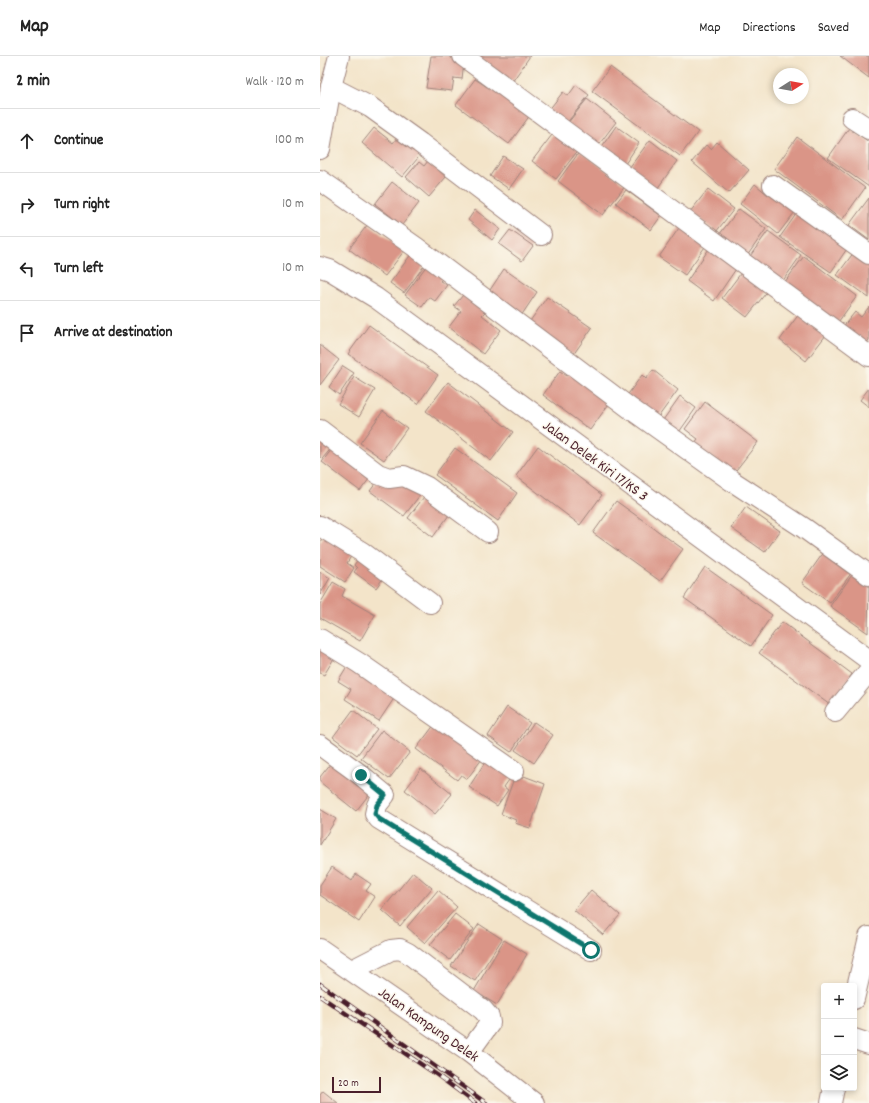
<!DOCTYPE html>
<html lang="en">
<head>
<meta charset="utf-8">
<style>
  :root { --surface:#fff; --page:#f2f2f2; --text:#222; --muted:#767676; --line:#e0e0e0 }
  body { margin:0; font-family:Dekko,sans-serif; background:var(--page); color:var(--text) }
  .controls { position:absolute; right:12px; bottom:12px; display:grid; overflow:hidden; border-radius:4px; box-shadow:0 2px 6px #0003 }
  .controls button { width:36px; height:36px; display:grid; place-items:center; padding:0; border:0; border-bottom:1px solid var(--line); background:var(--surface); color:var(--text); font:20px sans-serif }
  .compass { position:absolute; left:453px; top:12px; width:36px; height:36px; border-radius:50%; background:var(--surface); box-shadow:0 2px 6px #0003; rotate:79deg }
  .scale { position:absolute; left:12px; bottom:10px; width:49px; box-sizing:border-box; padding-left:4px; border:2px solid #4a1f2b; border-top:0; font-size:11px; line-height:14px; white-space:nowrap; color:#4a1f2b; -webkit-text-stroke:3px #fbf7ec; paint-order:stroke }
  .stop { position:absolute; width:12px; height:12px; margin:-9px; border:3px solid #0f766e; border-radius:50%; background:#fff }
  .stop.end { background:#0f766e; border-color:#fff; box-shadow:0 1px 4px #0008 }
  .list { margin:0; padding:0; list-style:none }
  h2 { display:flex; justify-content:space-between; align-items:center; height:52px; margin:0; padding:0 16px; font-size:17px }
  h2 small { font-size:13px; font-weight:400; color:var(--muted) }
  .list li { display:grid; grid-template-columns:26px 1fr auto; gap:12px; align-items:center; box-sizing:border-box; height:64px; padding:0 16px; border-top:1px solid var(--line) }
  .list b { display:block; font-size:15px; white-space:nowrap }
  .list em { font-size:13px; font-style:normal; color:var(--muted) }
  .icon { flex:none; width:22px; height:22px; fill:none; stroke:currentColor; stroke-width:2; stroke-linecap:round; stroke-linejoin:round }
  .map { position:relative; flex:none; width:549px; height:1047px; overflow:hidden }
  header { display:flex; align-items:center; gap:24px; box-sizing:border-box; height:56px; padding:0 20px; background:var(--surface); border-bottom:1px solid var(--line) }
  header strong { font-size:19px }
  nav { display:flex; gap:22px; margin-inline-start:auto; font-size:14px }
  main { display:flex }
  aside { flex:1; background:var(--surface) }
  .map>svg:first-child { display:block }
</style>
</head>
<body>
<header>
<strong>Map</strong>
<nav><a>Map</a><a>Directions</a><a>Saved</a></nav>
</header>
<main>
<aside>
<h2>2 min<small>Walk · 120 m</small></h2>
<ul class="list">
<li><svg class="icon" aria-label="ahead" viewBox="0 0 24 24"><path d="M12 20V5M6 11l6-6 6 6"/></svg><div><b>Continue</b></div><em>100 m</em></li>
<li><svg class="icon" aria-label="right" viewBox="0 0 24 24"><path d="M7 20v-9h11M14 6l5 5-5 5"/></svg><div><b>Turn right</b></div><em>10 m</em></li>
<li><svg class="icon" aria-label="left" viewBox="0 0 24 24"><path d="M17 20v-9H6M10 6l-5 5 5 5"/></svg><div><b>Turn left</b></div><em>10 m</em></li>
<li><svg class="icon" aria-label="arrive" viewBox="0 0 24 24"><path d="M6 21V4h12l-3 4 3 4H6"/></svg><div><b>Arrive at destination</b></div></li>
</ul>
</aside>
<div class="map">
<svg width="549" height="1047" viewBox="0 0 549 1047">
  <rect width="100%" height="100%" fill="#fbf7ec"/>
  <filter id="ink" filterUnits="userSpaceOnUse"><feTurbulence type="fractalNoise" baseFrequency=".025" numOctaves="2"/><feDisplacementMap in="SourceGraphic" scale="8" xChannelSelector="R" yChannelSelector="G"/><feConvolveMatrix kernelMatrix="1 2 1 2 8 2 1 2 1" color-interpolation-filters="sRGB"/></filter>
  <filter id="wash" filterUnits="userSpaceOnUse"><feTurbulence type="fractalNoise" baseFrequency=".012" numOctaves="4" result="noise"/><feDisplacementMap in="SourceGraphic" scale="16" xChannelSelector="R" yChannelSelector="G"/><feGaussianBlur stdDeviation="0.9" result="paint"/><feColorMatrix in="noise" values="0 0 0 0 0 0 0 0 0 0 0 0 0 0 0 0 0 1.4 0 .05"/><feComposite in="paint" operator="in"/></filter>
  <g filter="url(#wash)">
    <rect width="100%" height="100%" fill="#f3e4c9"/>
    <g id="blocks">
      <g fill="#da9587">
        <polygon points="111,0 130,0 130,2 144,4 142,23 134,22 132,35 106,32"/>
        <polygon points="160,0 210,0 192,26 159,2"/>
        <polygon points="520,0 549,0 549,22"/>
        <polygon points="290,11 378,76 360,100 272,35"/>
        <polygon points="155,23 167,31 172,24 213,55 189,88 136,49"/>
        <polygon points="256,29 269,39 246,68 228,55 243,36 248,40"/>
        <polygon points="267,43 296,66 277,91 247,68"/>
        <polygon points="296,70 319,87 305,108 281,92"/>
        <polygon points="54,72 73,87 81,77 103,96 82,121 42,87"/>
        <polygon points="529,72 549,86 549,131 508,102"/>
        <polygon points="235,75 259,93 236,123 212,105"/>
        <polygon points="477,81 545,132 522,164 454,113"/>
        <polygon points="330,84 357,105 337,133 309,112"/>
        <polygon points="397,86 429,114 409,137 372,106 386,89 391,93"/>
        <polygon points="260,95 306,129 283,159 238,125"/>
        <polygon points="183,100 203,113 189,133 170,120"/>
        <polygon points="108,105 126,121 109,141 86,121 99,106 104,110"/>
        <polygon points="72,126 99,147 82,169 55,148"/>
        <polygon points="435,128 448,139 453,132 478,152 458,178 420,148"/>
        <polygon points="388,133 414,153 396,176 370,156"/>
        <polygon points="306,134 341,160 331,174 296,147"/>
        <polygon points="549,142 549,184 529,169"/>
        <polygon points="419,153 446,173 427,200 399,179"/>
        <polygon points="155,154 180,173 172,184 148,164"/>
        <polygon points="477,157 531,187 511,216 460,181"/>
        <polygon points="48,168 84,195 65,220 29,193"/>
        <polygon points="361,169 387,188 365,219 339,201"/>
        <polygon points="190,174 213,190 202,205 179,188"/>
        <polygon points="448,175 481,199 462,226 428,203"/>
        <polygon points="540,188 549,195 549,242 517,219"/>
        <polygon points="391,190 418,210 394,245 367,225"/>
        <polygon points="92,197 106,207 84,237 70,227"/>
        <polygon points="484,200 537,240 516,269 462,230"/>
        <polygon points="107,209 124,221 120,225 127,229 115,245 109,241 102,251 85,239"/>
        <polygon points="184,213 217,236 201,260 168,237"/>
        <polygon points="424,213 449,233 427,261 402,242"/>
        <polygon points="143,239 165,256 162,259 181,274 163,298 129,271 141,255 134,250"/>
        <polygon points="227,241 272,272 253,299 208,268"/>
        <polygon points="549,251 549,284 544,290 522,272 535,256 541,261"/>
        <polygon points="479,258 506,279 486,305 460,284"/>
        <polygon points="49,269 118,319 98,348 28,298"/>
        <polygon points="0,289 19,304 0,329"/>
        <polygon points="23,310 34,317 19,339 9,331"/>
        <polygon points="333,314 358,334 336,364 306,341 322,319 326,323"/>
        <polygon points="240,315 247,320 251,315 291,345 270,374 223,339"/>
        <polygon points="34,321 55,334 39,361 18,348"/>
        <polygon points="128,326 193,376 171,405 106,355"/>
        <polygon points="549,332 549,351 540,344"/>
        <polygon points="360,340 376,352 357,379 341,367"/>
        <polygon points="385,346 438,386 413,418 374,388 378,383 365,373"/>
        <polygon points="63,355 87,372 64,404 40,387"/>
        <polygon points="0,375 15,388 2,403 0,401"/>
        <polygon points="19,384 56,414 40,435 2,406"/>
        <polygon points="218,390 282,439 260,469 196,420"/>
        <polygon points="135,392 197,437 178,465 115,419"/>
        <polygon points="66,414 100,439 84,460 50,435"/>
        <polygon points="113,429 137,448 113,481 88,462"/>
        <polygon points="296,445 363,493 340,525 273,477"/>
        <polygon points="426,451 460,475 445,496 411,472"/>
        <polygon points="8,474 36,492 27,507 34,512 25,526 0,510 0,486"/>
        <polygon points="506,493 534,513 510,547 482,527"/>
        <polygon points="41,499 72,510 56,532 34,516 37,512 34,509"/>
        <polygon points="385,511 452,559 431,590 364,542"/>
        <polygon points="0,516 10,522 0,539"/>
        <polygon points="532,519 549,531 548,577 510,550"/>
        <polygon points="13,526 25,533 22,540 55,559 40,585 0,562 0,548"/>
        <polygon points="462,566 532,618 510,649 439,597"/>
        <polygon points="0,582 19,594 4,619 0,617"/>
        <polygon points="29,607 79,635 59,665 25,643 31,633 18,625"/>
        <polygon points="187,651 210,667 191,696 168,680"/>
        <polygon points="33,654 57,673 37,699 13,681"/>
        <polygon points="121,660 168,695 147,723 141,719 137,724 96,693"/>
        <polygon points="214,666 233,679 214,707 195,694"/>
        <polygon points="62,674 90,696 69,723 41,702"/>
        <polygon points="171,697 196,714 184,731 188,734 177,750 149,731"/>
        <polygon points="15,702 54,732 36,755 0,726 0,721"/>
        <polygon points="101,713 132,738 115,758 85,734"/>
        <polygon points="196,717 225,728 210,772 195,767 196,764 181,758"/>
        <polygon points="0,753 16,763 0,789"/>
        <polygon points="12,811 32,825 36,818 51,828 46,835 55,841 39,866 0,839 0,829"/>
        <polygon points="93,816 112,832 80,870 62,854"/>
        <polygon points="118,834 137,851 105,887 87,871"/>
        <polygon points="271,834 300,859 283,879 254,854"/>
        <polygon points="135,858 154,873 130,904 110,889"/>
        <polygon points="159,868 182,883 155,925 131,910"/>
        <polygon points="184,884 207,898 177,949 154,935"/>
        <polygon points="3,1035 18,1047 0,1047 0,1039"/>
      </g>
    </g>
  </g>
  <g filter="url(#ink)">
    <use href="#blocks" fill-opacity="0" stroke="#9e827a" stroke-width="1"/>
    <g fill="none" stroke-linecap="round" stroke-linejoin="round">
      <defs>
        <g id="minor">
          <polyline points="143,0 549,300"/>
          <polyline points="11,31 50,51 100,87 221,179"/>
          <polyline points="532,62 549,73"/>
          <polyline points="0,93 11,31 19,0"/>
          <polyline points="0,124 97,192 311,353 412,425 484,472 549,519"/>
          <polyline points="453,129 549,198"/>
          <polyline points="0,211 10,214 56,242 549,604"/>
          <polyline points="0,374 58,418 69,422 84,420 107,431 168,476"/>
          <polyline points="0,470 42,496 110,547"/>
          <polyline points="0,583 39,607 194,715"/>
          <polyline points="515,656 549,615"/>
          <polyline points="0,689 41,719 65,739 57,749 55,758 59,763 271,894"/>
          <polyline points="0,893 149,996 214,1047"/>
          <polyline points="32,914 71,894 80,893 88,897 163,954 169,961 170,967 149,996"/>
          <polyline points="534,943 549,881"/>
          <polyline points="534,983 549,988"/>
          <polyline points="511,1047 514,1032"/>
        </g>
      </defs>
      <use href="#minor" stroke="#9e827a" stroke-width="22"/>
      <use href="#minor" stroke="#fff" stroke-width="20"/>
      <defs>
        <g id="rail">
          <polyline points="0,928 166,1047"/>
          <polyline points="0,940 117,1019 155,1047"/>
        </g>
      </defs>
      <use href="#rail" stroke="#4a1f2b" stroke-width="4.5"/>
      <use href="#rail" stroke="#fbf7ec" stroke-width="3" stroke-dasharray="9" stroke-linecap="butt"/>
    </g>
  </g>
  <g fill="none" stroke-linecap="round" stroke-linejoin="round" filter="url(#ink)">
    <polyline stroke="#0f766e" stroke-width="5" points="41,719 65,739 57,749 55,758 59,763 271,894"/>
  </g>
  <g text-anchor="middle" stroke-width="3" stroke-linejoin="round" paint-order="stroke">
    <g font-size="15" fill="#4a1f2b" stroke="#fbf7ec">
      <text transform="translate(276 404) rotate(36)" y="5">Jalan Delek Kiri 17/KS 3</text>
      <text transform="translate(109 968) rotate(35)" y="5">Jalan Kampung Delek</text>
    </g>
  </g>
</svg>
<div class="controls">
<button>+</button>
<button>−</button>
<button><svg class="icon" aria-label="layers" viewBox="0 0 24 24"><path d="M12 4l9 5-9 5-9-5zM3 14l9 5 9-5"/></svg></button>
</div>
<svg class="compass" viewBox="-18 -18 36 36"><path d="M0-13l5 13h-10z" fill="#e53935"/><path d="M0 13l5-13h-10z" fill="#767676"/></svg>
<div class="scale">20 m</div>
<div class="stop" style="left:271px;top:894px"></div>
<div class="stop end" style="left:41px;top:719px"></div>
</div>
</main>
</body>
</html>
